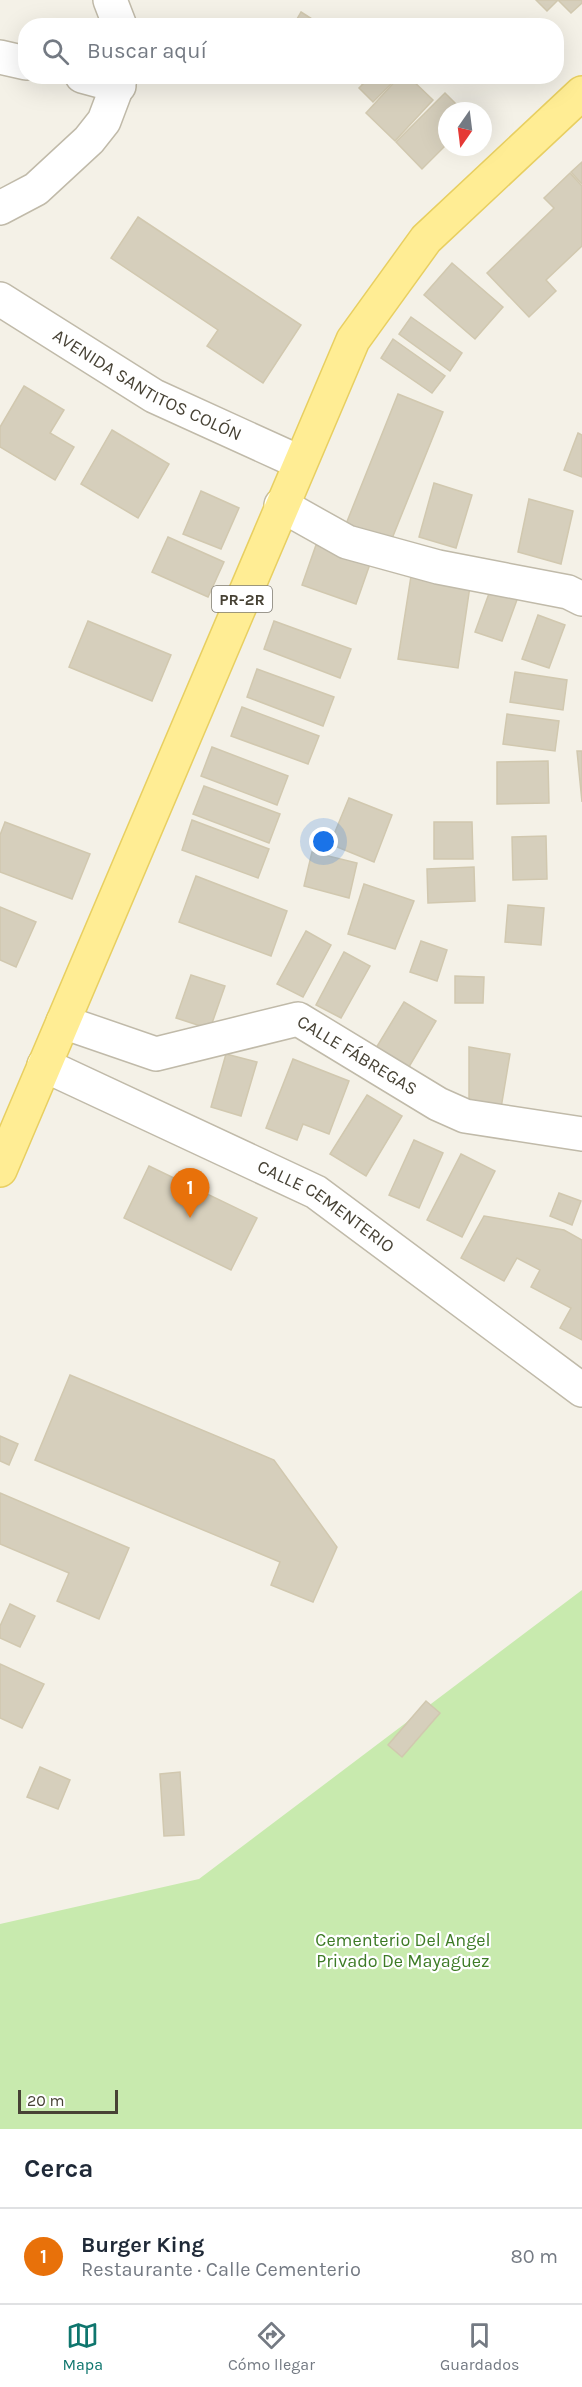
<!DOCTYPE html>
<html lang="es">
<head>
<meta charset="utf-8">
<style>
  :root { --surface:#fff; --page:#f6f6f7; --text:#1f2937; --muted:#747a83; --line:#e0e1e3; --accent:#0f766e }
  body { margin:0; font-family:Karla,sans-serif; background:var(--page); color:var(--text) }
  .compass { position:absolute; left:438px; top:102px; width:54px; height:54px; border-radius:50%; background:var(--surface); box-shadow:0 6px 24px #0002; rotate:194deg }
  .scale { position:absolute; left:18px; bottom:15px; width:100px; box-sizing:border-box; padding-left:6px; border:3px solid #474235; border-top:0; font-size:16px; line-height:21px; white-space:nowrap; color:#474235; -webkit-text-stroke:4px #fff; paint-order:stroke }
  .you { position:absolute; left:324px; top:842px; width:21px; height:21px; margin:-15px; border:4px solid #fff; border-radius:50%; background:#1a73e8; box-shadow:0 0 0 9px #1a73e833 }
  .badge { display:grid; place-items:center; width:39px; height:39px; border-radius:50%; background:var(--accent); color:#fff; font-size:20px; font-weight:700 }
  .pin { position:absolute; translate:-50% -50px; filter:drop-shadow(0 2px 3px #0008) }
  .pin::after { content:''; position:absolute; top:32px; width:21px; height:18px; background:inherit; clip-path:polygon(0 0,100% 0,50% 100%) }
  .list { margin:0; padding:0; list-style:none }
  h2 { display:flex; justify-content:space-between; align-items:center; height:78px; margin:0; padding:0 24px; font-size:26px }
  h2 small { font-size:20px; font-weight:400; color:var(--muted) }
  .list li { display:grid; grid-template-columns:39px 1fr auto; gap:18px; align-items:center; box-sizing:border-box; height:96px; padding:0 24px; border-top:2px solid var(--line) }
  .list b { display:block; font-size:22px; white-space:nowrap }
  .list p { margin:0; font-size:20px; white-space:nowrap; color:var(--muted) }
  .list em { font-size:20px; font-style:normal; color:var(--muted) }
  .icon { flex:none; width:33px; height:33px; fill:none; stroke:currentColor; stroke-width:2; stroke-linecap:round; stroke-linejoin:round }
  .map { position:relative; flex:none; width:582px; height:2129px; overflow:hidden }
  .search { position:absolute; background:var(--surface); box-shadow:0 6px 24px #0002; left:18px; right:18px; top:18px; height:66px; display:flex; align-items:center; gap:15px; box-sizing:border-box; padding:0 21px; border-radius:24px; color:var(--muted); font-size:22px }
  .sheet { height:174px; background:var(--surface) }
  nav { display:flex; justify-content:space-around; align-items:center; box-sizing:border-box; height:84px; border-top:2px solid var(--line); background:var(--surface); font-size:16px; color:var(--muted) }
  nav a { display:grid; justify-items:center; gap:3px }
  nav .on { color:var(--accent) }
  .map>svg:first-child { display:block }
</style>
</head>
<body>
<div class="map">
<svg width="582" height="2129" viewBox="0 0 582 2129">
  <rect width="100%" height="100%" fill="#f4f1e7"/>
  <polygon fill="#c8eaae" points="582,1590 582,2129 0,2129 0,1924 199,1879"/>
  <g fill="#d6cfbc" stroke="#d1c8af" stroke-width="1.5">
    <polygon points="536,0 558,0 547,11"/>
    <polygon points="558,0 582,0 582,3 571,13"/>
    <polygon points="301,12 323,26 293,26"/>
    <polygon points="350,76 366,76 362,84"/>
    <polygon points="371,76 398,76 398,77 373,102 359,88"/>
    <polygon points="400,76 408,76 433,100 395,141 366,113"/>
    <polygon points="445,93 463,111 447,111 447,144 422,169 396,142"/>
    <polygon points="582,162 582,184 571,172"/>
    <polygon points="570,173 582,186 582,246 546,280 556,291 529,317 487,273 554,208 544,198"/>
    <polygon points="138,217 301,325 263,383 207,346 218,330 111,258"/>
    <polygon points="452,263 503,307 475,339 424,295"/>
    <polygon points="411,317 462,353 450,371 399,334"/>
    <polygon points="393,339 445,376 432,393 381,358"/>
    <polygon points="24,386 64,410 50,433 74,447 55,480 0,447 0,427"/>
    <polygon points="398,394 443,412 391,541 346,524"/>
    <polygon points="112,430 169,464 138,518 81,484"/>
    <polygon points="578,433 582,435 582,477 564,470"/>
    <polygon points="434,483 472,495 456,548 419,537"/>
    <polygon points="201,491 239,508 221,549 183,534"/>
    <polygon points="529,499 573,511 561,564 518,552"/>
    <polygon points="168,537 224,562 208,597 152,572"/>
    <polygon points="316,545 370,564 356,604 302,585"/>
    <polygon points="411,576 470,586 458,668 398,659"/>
    <polygon points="491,588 518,597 502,641 475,632"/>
    <polygon points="538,615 565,625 549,668 522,659"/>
    <polygon points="88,621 171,655 152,701 69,667"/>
    <polygon points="274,621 351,649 340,678 264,649"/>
    <polygon points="257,669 334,697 323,726 247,697"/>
    <polygon points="515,672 567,680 563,710 510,702"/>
    <polygon points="242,707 319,736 308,764 231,736"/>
    <polygon points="507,714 559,721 555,751 503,744"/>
    <polygon points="212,747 288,776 277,805 201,776"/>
    <polygon points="577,751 582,751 582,802"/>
    <polygon points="548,761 549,803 497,804 497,762"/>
    <polygon points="204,786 280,814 269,843 193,814"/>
    <polygon points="349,798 392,815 374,862 330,844"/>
    <polygon points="192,820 269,849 258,878 182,850"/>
    <polygon points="5,822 90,854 72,899 0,872 0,835"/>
    <polygon points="434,822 472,822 473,859 434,859"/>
    <polygon points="546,836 547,879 513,880 512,837"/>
    <polygon points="312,852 357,863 349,898 304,886"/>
    <polygon points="474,867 475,901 428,903 427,869"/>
    <polygon points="196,876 287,911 271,956 179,922"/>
    <polygon points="364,884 414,901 395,949 348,934"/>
    <polygon points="508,905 544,908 541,945 505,942"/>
    <polygon points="0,907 36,922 16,967 0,960"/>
    <polygon points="306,931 331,945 303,997 277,984"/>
    <polygon points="421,941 447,950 437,981 410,972"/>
    <polygon points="344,952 370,966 341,1018 316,1005"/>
    <polygon points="191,975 225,986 210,1029 176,1018"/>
    <polygon points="455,976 484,977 483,1003 455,1003"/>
    <polygon points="404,1002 436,1021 406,1072 373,1053"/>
    <polygon points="469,1047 510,1054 501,1108 469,1102"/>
    <polygon points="226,1054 257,1062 241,1116 211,1107"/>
    <polygon points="293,1059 349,1081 329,1134 303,1124 297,1140 266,1128"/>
    <polygon points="367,1095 402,1116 366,1176 330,1154"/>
    <polygon points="414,1140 443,1153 419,1208 389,1195"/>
    <polygon points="461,1154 495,1171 462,1237 427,1220"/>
    <polygon points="149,1166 257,1218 231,1270 124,1218"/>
    <polygon points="559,1193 581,1201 572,1225 550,1216"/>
    <polygon points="484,1216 564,1230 582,1240 582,1340 560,1328 571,1308 531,1287 540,1270 517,1258 504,1281 461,1258"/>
    <polygon points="70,1375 274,1460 337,1547 313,1602 271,1585 280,1562 35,1460"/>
    <polygon points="0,1436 18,1444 9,1465 0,1461"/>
    <polygon points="0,1493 129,1548 99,1619 57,1601 69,1573 0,1544"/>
    <polygon points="10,1604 35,1616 20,1647 0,1638 0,1626"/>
    <polygon points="0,1664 44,1684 22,1728 0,1718"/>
    <polygon points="426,1701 440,1713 402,1757 388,1745"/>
    <polygon points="40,1767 70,1780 58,1809 27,1797"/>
    <polygon points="180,1772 184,1835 164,1836 160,1774"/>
  </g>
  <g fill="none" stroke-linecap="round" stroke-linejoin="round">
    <defs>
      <g id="minor">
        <polyline points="110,0 120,26"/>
        <polyline points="0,57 26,63"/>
        <polyline points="82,76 119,86"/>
        <polyline points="0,208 36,189 89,140 104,121 121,76"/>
        <path id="s1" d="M0,299L154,396L299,462"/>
        <polyline points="281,505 347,542 438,567 568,592 582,599"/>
        <path id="s2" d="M63,1022L156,1054L298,1019L438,1104L465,1116L582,1134"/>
        <path id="s3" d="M44,1065L316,1192L582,1390"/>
      </g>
      <polyline id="major" points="0,1170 353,340 426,239 582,93"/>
    </defs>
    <use href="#minor" stroke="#c0baa9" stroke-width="36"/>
    <use href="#major" stroke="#e8cf61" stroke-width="36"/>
    <use href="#minor" stroke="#fff" stroke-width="33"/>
    <use href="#major" stroke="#ffed94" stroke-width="33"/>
  </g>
  <g text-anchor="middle" stroke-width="4.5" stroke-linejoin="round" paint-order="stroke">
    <rect fill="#fff" stroke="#7e7b72" stroke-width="1.5" x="212" y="586" width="60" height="26" rx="4.5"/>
    <g font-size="16" font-weight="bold" fill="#474235">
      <text x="242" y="605">PR-2R</text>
    </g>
    <g font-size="18" fill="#474235" stroke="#fff">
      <text dy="6" stroke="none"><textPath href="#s1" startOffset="171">AVENIDA SANTITOS COLÓN</textPath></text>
      <text dy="6" stroke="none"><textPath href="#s2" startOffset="314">CALLE FÁBREGAS</textPath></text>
      <text dy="6" stroke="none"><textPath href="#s3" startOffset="316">CALLE CEMENTERIO</textPath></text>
    </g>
    <g font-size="18" fill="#3d7b26" stroke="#fff">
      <text x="403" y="1946">Cementerio Del Angel<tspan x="403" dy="21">Privado De Mayaguez</tspan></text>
    </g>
  </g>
</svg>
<svg class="compass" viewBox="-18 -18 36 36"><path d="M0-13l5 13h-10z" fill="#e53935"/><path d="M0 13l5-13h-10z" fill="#747a83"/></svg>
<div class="scale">20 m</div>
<div class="you"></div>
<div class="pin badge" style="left:190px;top:1218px;background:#e8710a">1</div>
<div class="search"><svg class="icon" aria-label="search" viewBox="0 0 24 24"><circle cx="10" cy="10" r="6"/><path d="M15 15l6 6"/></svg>Buscar aquí</div>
</div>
<section class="sheet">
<h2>Cerca<small></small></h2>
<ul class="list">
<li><span class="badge" style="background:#e8710a">1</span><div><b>Burger King</b><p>Restaurante · Calle Cementerio</p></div><em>80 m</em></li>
</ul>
</section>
<nav>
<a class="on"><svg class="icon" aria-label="map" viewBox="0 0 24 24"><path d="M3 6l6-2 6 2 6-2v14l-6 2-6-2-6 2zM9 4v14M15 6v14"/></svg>Mapa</a>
<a><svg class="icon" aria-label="directions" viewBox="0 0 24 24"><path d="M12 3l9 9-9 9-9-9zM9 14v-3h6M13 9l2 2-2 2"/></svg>Cómo llegar</a>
<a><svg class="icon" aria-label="saved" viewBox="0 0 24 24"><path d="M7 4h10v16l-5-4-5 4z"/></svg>Guardados</a>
</nav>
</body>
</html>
